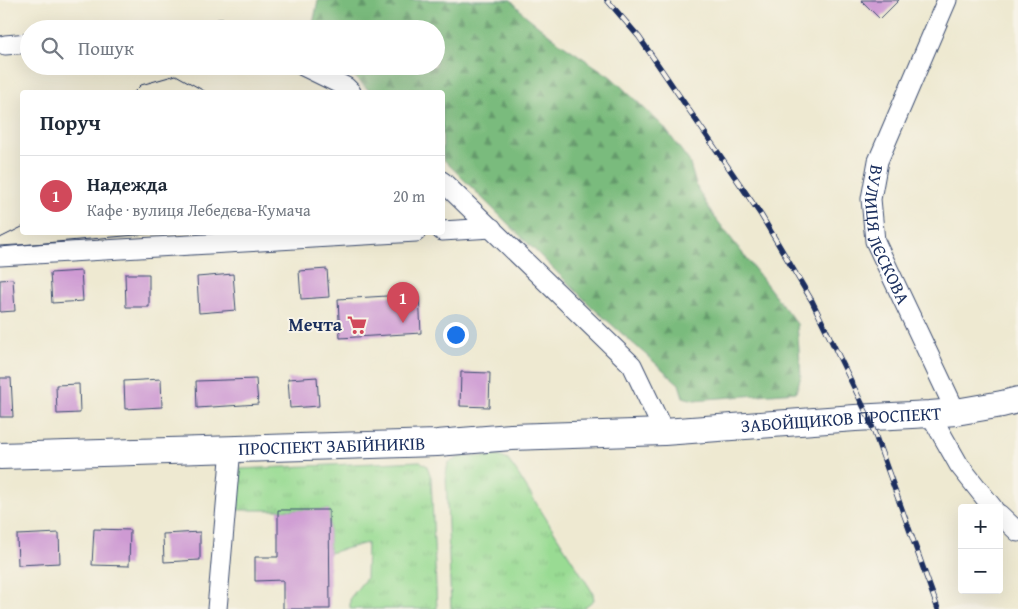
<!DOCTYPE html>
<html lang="uk">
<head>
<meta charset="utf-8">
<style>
  :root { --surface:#fff; --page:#f6f6f7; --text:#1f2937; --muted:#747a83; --line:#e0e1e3; --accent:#d1495b }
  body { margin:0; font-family:"Gentium Book Plus",serif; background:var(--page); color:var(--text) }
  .controls { position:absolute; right:15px; bottom:15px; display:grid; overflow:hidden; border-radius:5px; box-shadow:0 5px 20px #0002 }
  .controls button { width:45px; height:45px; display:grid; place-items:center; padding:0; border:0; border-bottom:1px solid var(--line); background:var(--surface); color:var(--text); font:25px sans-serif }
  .you { position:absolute; left:455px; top:334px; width:18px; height:18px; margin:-12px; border:4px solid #fff; border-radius:50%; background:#1a73e8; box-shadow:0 0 0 8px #1a73e833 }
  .badge { display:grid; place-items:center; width:32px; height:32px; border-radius:50%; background:var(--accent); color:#fff; font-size:16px; font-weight:700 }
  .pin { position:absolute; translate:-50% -41px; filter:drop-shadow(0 1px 2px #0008) }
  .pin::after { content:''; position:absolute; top:26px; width:18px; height:15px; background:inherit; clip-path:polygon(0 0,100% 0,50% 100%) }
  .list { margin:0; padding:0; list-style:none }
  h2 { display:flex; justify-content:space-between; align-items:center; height:65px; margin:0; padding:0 20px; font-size:21px }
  h2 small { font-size:16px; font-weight:400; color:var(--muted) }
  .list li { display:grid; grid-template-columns:32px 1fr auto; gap:15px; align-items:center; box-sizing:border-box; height:80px; padding:0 20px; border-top:1px solid var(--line) }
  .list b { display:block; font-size:19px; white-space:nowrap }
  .list p { margin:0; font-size:16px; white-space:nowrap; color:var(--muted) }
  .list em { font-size:16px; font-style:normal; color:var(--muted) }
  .icon { flex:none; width:28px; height:28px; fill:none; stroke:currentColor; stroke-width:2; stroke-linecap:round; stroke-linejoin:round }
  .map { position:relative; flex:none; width:1018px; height:609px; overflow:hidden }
  .search { position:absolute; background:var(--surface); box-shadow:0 5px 20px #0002; left:20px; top:20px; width:425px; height:55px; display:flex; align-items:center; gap:12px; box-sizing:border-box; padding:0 18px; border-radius:28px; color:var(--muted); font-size:19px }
  .panel { position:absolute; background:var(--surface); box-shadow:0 5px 20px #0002; left:20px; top:90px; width:425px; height:145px; border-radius:5px }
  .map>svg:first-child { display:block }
</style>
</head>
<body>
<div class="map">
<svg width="1018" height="609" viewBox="0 0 1018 609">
  <defs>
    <pattern id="grass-tufts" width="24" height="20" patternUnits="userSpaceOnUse" patternTransform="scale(1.25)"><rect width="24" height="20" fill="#99db93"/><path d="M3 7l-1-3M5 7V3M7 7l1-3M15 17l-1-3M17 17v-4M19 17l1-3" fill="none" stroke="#83bc81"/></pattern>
    <pattern id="forest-firs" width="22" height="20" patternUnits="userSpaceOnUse" patternTransform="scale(1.25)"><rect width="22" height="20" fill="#7abb7d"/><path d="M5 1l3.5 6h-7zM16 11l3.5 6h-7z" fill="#63986a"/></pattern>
  </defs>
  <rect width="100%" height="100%" fill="#f7f3e8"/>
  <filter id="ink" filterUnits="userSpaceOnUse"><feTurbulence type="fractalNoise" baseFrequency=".02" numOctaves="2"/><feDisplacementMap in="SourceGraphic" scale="10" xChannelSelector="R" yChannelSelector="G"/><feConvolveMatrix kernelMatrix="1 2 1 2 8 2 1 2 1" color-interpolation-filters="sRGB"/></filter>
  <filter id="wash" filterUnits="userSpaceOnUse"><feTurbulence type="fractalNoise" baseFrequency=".0096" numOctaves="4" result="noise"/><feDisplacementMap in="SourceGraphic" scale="20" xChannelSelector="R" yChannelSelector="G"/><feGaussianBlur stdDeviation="1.12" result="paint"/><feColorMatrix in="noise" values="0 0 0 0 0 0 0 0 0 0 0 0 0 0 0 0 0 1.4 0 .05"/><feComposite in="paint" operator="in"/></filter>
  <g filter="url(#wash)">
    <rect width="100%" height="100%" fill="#eee9d1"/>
    <g fill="url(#grass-tufts)" stroke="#5a8578">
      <polygon points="499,456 508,460 516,471 593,593 594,600 582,609 451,609 446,474 448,463 460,457"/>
      <polygon points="420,461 427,466 431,477 437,609 350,609 350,598 366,578 367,543 329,553 329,510 238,510 240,469"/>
    </g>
    <polygon fill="url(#forest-firs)" stroke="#4a756e" points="318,0 511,0 525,15 559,42 611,77 663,126 689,161 697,188 713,215 797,324 801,376 796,392 694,400 683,397 679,384 593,308 443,159 442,92 371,92 343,66 436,66 436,29 312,29"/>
    <g id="blocks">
      <g fill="#ce9ad3">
        <polygon points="861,0 899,0 880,19"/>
        <polygon points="327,269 329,297 301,299 299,271"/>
        <polygon points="81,271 83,301 52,303 50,273"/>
        <polygon points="125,274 149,274 149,307 126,307"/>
        <polygon points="233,274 236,310 199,313 197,277"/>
        <polygon points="13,279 15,311 0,312 0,280"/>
        <polygon points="419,294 421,333 340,338 338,299"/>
        <polygon points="461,372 490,373 489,407 460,406"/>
        <polygon points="317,377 319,406 290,408 288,379"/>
        <polygon points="0,378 11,378 13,417 0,417"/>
        <polygon points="161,379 162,407 125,409 124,381"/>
        <polygon points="256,379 258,404 197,408 196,381"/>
        <polygon points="79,384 80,413 57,414 56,385"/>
        <polygon points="278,510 329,510 330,609 283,609 283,580 255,581 255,557 278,557"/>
        <polygon points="94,529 130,530 129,566 92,565"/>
        <polygon points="200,532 200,560 164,562 163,534"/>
        <polygon points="59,533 60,563 18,565 17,535"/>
      </g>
    </g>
  </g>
  <g filter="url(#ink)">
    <use href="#blocks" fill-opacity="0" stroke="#3b4b6f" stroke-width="1"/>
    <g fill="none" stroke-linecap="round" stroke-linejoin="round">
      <defs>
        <g id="street">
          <path id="s1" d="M947,0L878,161L871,199L875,241L956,412"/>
          <polyline points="219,29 226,29"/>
          <polyline points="5,45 29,43"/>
          <polyline points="303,66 346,87 351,92"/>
          <polyline points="442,181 632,365 664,432"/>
          <polyline points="442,231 492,228"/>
          <polyline points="0,256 416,232"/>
          <polyline points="930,414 959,465 993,508"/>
          <polyline points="999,514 1018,532"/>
          <polyline points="217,609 231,448"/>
        </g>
        <g id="secondary">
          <path id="s2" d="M0,456L437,443L511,437L664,432L855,418L930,414L956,412L1002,404L1018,400"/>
        </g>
      </defs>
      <use href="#street" stroke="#3b4b6f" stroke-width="21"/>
      <use href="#secondary" stroke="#3b4b6f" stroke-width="28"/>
      <use href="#street" stroke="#fff" stroke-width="19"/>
      <use href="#secondary" stroke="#fff" stroke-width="26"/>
      <g stroke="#1b2f5e" stroke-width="1">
        <polyline points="134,92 141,85 176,75 206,92"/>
        <polyline points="0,238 22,227"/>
        <polyline points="0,247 170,232"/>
      </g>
      <defs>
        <polyline id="rail" points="607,0 639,37 761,215 812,301 869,418 938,609"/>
      </defs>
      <use href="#rail" stroke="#1b2f5e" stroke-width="5.5"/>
      <use href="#rail" stroke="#f7f3e8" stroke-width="4" stroke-dasharray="11" stroke-linecap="butt"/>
    </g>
  </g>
  <defs>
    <symbol id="supermarket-bare" viewBox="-9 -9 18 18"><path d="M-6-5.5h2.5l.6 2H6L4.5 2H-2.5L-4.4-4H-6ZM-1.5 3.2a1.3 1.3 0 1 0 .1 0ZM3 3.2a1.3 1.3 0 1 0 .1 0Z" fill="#d1495b" stroke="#f7f3e8" stroke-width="2.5" paint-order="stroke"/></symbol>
  </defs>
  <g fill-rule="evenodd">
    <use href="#supermarket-bare" x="343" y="311" width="28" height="28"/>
  </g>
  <g text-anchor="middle" stroke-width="4" stroke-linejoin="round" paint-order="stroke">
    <g font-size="18" fill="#1b2f5e" stroke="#f7f3e8">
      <text dy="6" stroke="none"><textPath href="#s1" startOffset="252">ВУЛИЦЯ ЛЄСКОВА</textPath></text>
      <text dy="6" stroke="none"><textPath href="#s2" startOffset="842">ЗАБОЙЩИКОВ ПРОСПЕКТ</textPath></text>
      <text dy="6" stroke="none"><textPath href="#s2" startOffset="332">ПРОСПЕКТ ЗАБІЙНИКІВ</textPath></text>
    </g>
    <g font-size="18" font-weight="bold" fill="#1b2f5e" stroke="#f7f3e8" text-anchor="end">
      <text x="342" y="331">Мечта</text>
    </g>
  </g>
</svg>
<div class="controls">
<button>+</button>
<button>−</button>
</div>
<div class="you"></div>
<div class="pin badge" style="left:403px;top:323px">1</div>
<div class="search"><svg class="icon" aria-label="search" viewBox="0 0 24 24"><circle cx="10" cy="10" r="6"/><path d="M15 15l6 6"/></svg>Пошук</div>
<section class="panel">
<h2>Поруч<small></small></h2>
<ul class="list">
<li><span class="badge">1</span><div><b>Надежда</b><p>Кафе · вулиця Лебедєва-Кумача</p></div><em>20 m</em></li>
</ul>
</section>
</div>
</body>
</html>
